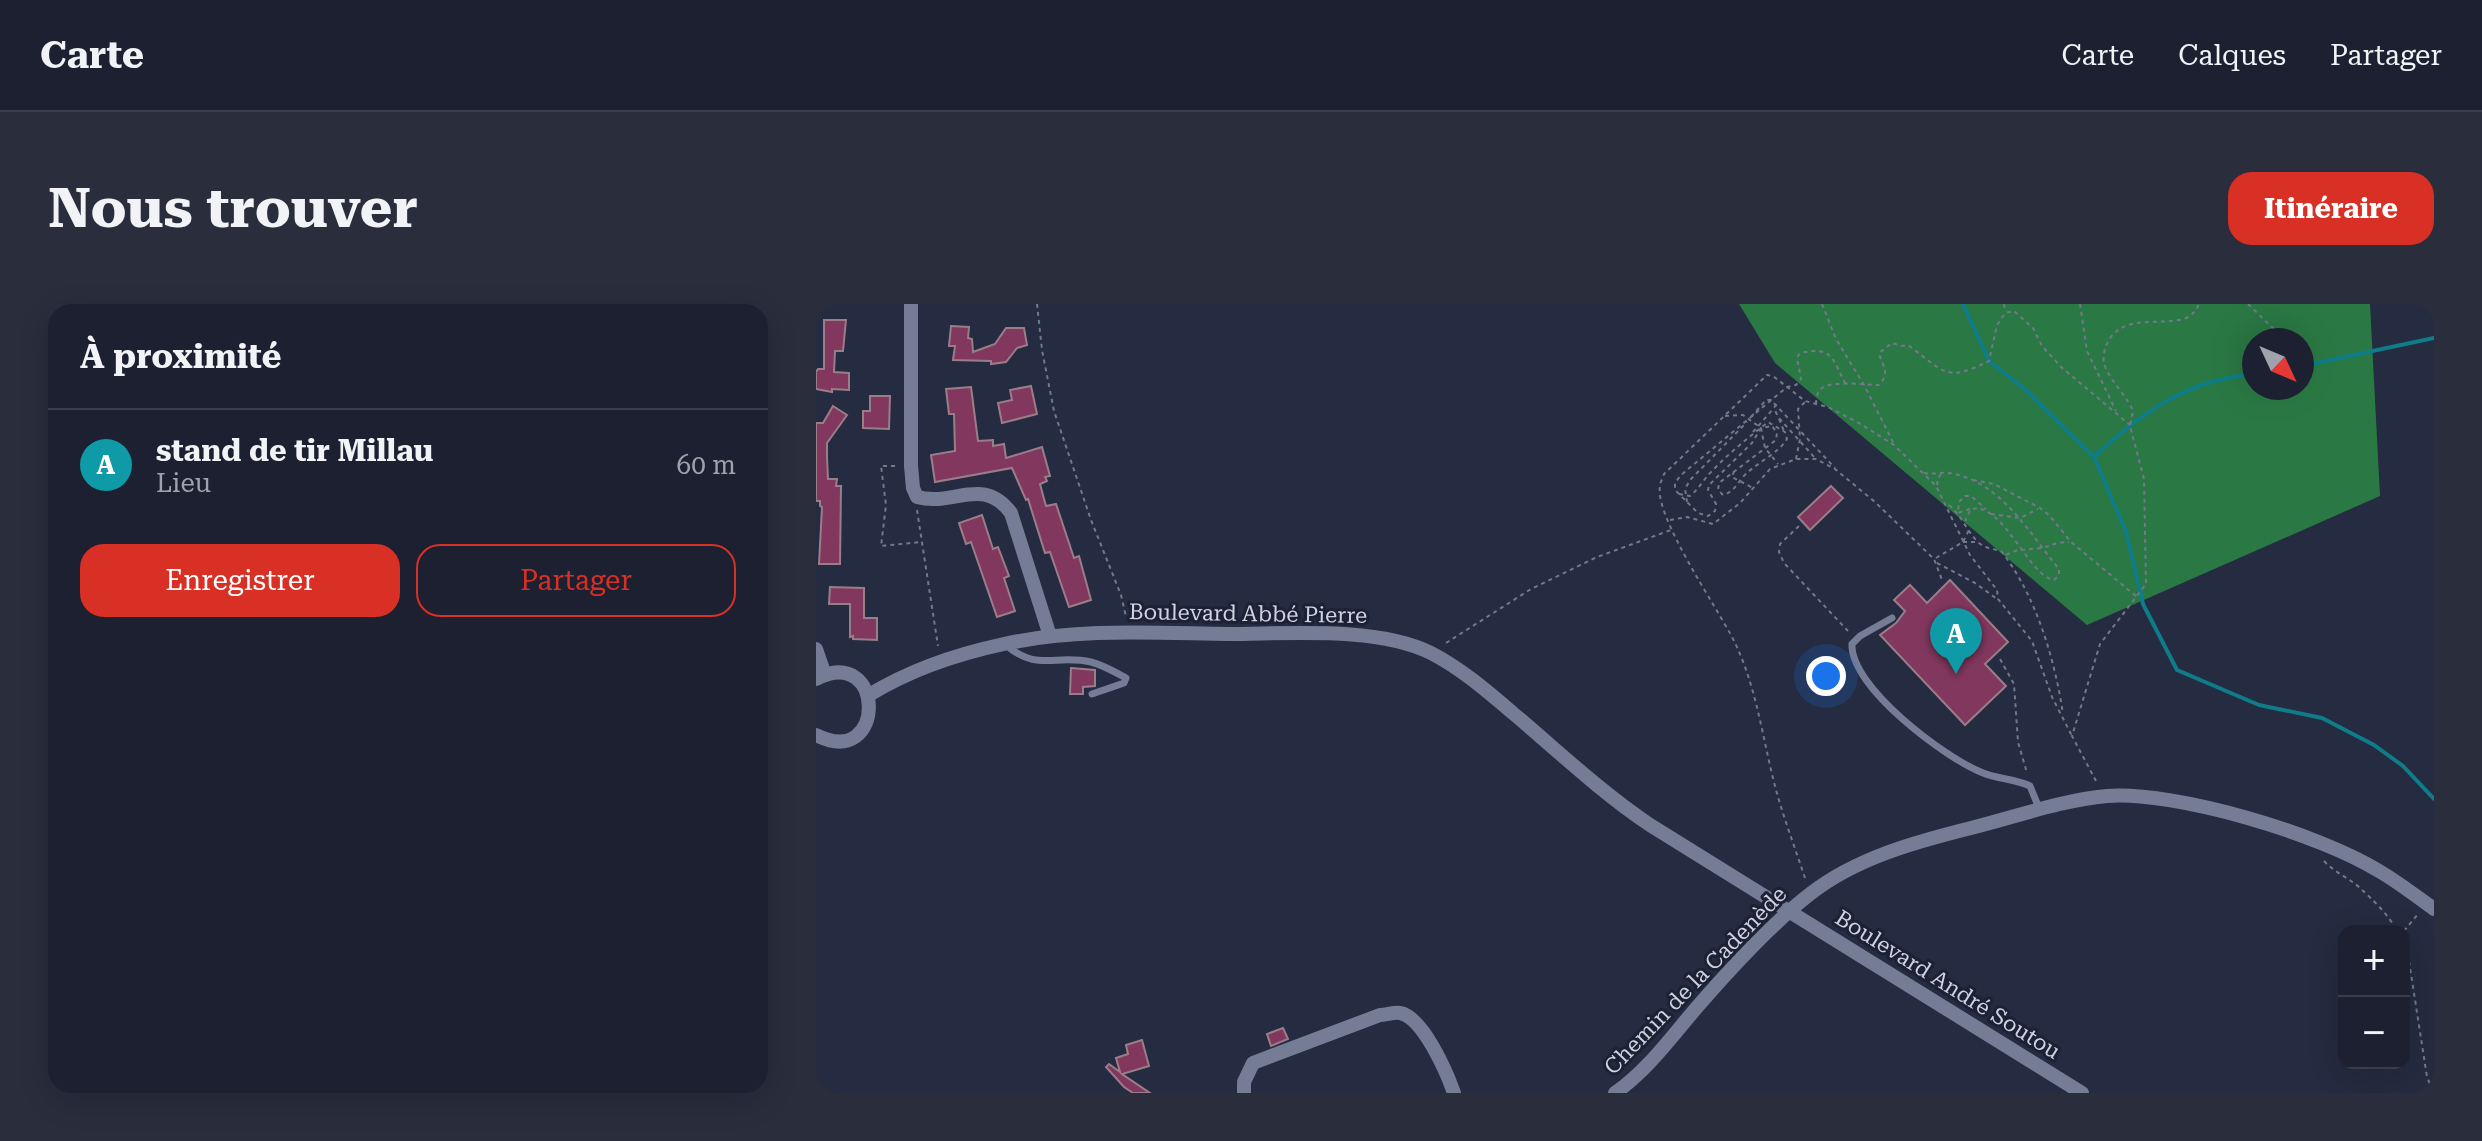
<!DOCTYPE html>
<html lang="fr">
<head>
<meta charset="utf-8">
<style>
  :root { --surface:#1c2030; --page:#292d3c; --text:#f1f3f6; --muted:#a0a3ab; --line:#3a3e4c; --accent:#d93025 }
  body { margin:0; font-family:"Roboto Serif",serif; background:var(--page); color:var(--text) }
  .controls { position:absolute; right:24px; bottom:24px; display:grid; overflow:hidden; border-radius:16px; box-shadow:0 8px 32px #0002 }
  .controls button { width:72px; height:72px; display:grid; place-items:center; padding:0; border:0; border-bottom:2px solid var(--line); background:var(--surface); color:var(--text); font:40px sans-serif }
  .compass { position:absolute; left:1426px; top:24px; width:72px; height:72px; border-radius:50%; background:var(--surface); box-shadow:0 8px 32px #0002; rotate:134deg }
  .you { position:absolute; left:1010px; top:372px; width:28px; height:28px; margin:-20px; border:6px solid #fff; border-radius:50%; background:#1a73e8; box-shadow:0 0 0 12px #1a73e833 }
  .badge { display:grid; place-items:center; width:52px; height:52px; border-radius:50%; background:var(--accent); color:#fff; font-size:26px; font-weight:700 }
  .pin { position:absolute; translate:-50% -66px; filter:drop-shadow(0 2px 4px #0008) }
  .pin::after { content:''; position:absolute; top:42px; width:28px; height:24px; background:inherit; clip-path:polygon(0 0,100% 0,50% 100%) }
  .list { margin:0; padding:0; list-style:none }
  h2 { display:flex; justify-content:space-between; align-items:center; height:104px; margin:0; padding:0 32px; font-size:34px }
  h2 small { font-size:26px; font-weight:400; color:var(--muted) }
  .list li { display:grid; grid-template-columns:52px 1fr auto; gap:24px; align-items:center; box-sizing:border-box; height:112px; padding:0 32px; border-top:2px solid var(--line) }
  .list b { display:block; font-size:30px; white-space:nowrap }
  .list p { margin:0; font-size:26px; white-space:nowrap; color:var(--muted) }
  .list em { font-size:26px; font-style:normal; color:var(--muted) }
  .actions { display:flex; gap:16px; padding:24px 32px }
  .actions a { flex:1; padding:18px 0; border:2px solid var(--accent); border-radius:24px; text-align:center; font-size:28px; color:var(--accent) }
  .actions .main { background:var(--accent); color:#fff }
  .map { position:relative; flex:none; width:1618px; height:789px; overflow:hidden; border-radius:24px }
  header { display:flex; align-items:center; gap:48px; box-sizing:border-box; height:112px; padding:0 40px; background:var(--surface); border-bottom:2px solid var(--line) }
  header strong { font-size:38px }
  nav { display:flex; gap:44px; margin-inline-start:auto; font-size:28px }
  .intro { display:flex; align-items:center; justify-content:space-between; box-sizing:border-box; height:192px; padding:0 48px }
  h1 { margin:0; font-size:56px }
  .button { padding:20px 36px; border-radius:24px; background:var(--accent); color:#fff; font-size:28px; font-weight:700 }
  main { display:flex; gap:48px; padding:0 48px }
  aside { flex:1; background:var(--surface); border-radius:24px; box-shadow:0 8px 32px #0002 }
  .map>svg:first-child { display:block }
</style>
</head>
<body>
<header>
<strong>Carte</strong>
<nav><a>Carte</a><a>Calques</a><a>Partager</a></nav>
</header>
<div class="intro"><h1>Nous trouver</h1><a class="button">Itinéraire</a></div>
<main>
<aside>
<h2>À proximité<small></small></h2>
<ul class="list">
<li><span class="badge" style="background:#0f9aa8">A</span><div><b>stand de tir Millau</b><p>Lieu</p></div><em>60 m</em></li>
</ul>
<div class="actions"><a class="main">Enregistrer</a><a>Partager</a></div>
</aside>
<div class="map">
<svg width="1618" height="789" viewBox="0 0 1618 789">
  <rect width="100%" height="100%" fill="#252b40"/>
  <path fill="#2a7944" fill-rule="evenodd" d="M923,0H1554L1564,192L1271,321L959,59ZM1438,36H1486V84H1438Z"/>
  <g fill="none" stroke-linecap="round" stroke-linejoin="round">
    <g stroke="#0e7d89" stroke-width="4">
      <polyline points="1147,0 1173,57 1210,86 1278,153 1310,228 1327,300 1361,366 1443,401 1506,414 1558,441 1587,462 1618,495"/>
      <polyline points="1486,62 1618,34"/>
      <path d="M1278,153C1326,108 1371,76 1438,70"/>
    </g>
  </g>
  <g fill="#82385e" stroke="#997d89" stroke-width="2">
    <polygon points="8,16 30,16 27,47 19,47 18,68 33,69 33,86 16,85 16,88 0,85 0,68 2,65 8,65"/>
    <polygon points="135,22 153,23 152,34 156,35 157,48 179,40 190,24 208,24 211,41 201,44 190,58 175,60 175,57 137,56 139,42 133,42"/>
    <polygon points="215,82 221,110 186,119 182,99 196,96 194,86"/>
    <polygon points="155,83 162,137 177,136 177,142 188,140 190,154 226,143 234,172 229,173 231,177 224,180 230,202 240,200 258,254 263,252 275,296 253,303 234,248 229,249 212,195 210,196 196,164 119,178 115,151 139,147 138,110 133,110 130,85"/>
    <polygon points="54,92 74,92 73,125 47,124 47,107 54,107"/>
    <polygon points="17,102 31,111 11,139 11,153 12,175 21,175 20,182 25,182 24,260 3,260 6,203 4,202 4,197 0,197 0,119 7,119"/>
    <polygon points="1015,182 1027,194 994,226 982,213"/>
    <polygon points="166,211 177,245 182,243 193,272 188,274 199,307 181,313 155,238 150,240 143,219"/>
    <polygon points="1134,276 1192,338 1169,360 1190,382 1149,421 1064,331 1080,319 1089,307 1078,296 1094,281 1111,299"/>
    <polygon points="14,283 48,284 48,314 61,314 61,336 37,335 37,332 34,333 34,300 13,300"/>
    <polygon points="255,364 279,366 279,382 267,383 267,390 254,390"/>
    <polygon points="467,724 472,735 455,742 451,730"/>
    <polygon points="326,736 333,762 306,770 334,789 317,789 308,783 290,763 293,760 304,768 300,754 312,750 310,741"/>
  </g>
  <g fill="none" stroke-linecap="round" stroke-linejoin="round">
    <g stroke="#73788a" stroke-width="2" stroke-dasharray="4 4" stroke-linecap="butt">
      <polyline points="221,0 226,46 238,107 275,216 305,291 310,313"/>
      <polyline points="1006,0 1020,35 1048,81 1078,140"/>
      <polyline points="1188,0 1189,8"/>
      <polyline points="1264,0 1271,47 1300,107"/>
      <polyline points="1432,0 1469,36"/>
      <polyline points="1486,52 1495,59 1491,71"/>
      <polyline points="960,100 958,104 962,113 999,154"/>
      <path d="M1000,100C1000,97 1001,89 1003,87C1010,75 1050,81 1063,81C1075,68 1066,62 1063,49L1076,39L1086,42L1092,41C1129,68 1129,79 1173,57L1181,21L1189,9L1198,7L1217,24L1226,42L1245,63L1314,121"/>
      <polyline points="909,112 927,111 945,124 949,144 962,160"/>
      <polyline points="935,113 950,96 955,96 1019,164"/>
      <polyline points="963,115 968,127"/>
      <polyline points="937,128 958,104"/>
      <polyline points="980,155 984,135 982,105 989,98"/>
      <polyline points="79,162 65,162 70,201 65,242 105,238"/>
      <polyline points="918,167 916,173 937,184"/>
      <path d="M1108,169C1119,171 1128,167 1139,170C1188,182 1213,229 1243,265V271L1238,276C1212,272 1187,197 1155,205L1149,217"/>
      <polyline points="1157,176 1178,180 1224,204 1233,211 1255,238 1321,293"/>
      <polyline points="1121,181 1122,174 1126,169"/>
      <path d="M863,190L874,192C883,185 887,176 895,168C913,149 932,134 952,118L969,128L971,135C961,151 939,159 926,174C920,182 917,188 907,191L902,186L903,179L960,136L961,129L956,122L945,124L936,139L893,181L892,186L900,200L899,207L892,212L882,209L859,186V179L865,171L971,83L980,81L985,75L981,54L984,49C1017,42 1016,54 1029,79"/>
      <polyline points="871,198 869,185 874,176 931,118"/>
      <path d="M1133,201C1146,212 1150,226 1162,238C1169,245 1177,244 1186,248C1220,292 1239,356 1247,410"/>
      <polyline points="1154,205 1142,209 1143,198 1149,192 1155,192 1170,205"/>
      <polyline points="101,206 122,342"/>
      <polyline points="1175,210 1204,214 1222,205"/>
      <polyline points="854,216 871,213 897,220 924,199 954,165 980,155 1000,155 1019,165 1059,198 1118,255 1126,276"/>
      <polyline points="983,222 964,240 963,248 968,259 1032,327"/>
      <polyline points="1147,238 1160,238"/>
      <path d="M1190,251C1202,244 1212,246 1225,244C1236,242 1238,238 1253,238"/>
      <polyline points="1120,254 1147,238 1153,226"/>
      <polyline points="1121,259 1159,279 1181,295"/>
      <polyline points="630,339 715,285 781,253 855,226"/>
      <polyline points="1184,355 1198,380 1202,438 1211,469"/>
      <path d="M1280,477L1256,432L1284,340L1330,280L1328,175L1314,122L1317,107C1310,90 1293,77 1288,59C1287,53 1288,46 1291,40C1305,8 1346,23 1370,14C1377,11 1380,6 1383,0"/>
      <path d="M1508,557C1519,569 1532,573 1544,584C1557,596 1573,611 1581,627"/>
      <path d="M989,574C980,547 970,520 962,493C947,441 942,384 917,335C902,305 838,212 844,182C844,178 847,174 848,170L951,71L957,72L989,97L1012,103L1043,119L1078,141L1120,182L1154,251L1181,286L1182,295L1216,337L1236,393L1256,432"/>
      <polyline points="1588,627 1602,610"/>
      <polyline points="1588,642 1593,657 1611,773 1618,789"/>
    </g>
    <g stroke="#757c95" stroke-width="7">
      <path d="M1076,314L1044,332L1036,340C1034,383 1129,454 1167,469C1182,475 1200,475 1214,482L1223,504"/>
      <path d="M190,341C221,368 239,350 275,358C287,361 299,368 310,374L308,379L276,390"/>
    </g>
    <g stroke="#757c95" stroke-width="14">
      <path d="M95,0V162L97,184L101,193C138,203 167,171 195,209L234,332"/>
      <polyline points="0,345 9,371"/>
      <path d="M0,375C70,339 71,467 0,431"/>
      <path d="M53,391C94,366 141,350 188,340C261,324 337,329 412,330C472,330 561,322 615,349C646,365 672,388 698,410C743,448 785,488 834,521L1266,789"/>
      <path d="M428,789V778L437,759L564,711C570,711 578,708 584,709C607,713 631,769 638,789"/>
      <path d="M799,789C832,766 856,732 882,702C915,664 954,621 994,590C1040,554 1099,538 1155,524C1199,513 1246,496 1291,492C1361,487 1503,530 1563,567C1582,578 1600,592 1618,605"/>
    </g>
  </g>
  <g text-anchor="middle" stroke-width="6" stroke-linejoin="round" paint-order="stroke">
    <g font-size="22" fill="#cfd3e1" stroke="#1c2135">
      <text transform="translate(432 309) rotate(1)" y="8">Boulevard Abbé Pierre</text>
      <text transform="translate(879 676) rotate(-46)" y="8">Chemin de la Cadenède</text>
      <text transform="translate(1132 680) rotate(32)" y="8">Boulevard André Soutou</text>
    </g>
  </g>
</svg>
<div class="controls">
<button>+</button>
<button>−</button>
</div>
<svg class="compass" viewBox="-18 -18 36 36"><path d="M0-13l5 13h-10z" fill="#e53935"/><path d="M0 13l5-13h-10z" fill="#a0a3ab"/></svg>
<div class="you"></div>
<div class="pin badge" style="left:1140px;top:370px;background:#0f9aa8">A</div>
</div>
</main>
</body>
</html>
